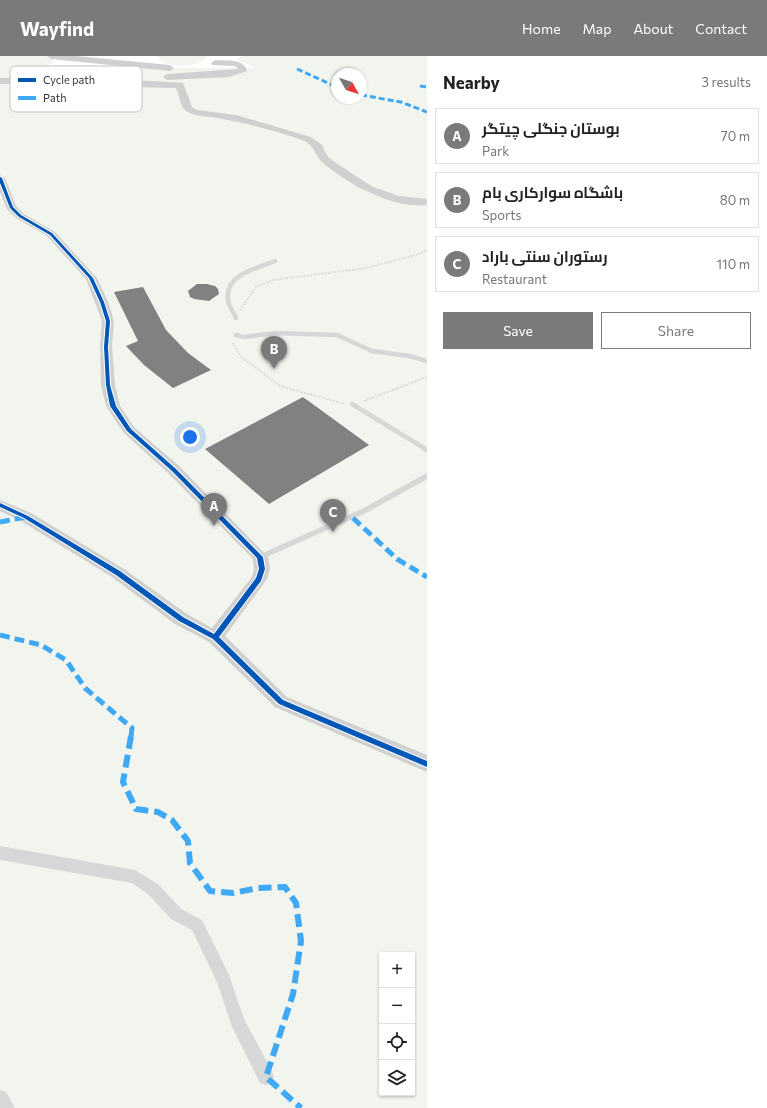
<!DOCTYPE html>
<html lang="en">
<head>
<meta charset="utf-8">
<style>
  :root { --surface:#fff; --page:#f6f6f6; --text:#202124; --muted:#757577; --line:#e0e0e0; --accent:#7a7a7a }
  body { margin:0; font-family:Commissioner,Cairo,sans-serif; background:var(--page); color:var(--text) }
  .controls { position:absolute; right:12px; bottom:12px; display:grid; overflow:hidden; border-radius:0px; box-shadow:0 1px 3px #0004 }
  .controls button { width:36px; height:36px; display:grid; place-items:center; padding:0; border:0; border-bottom:1px solid var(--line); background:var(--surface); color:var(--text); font:20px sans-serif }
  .compass { position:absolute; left:331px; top:12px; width:36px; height:36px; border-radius:50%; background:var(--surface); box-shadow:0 1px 3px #0004; rotate:129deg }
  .you { position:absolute; left:190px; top:381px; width:14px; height:14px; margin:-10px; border:3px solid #fff; border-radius:50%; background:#1a73e8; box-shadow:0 0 0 6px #1a73e833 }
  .badge { display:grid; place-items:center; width:26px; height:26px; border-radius:50%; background:var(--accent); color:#fff; font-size:13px; font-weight:700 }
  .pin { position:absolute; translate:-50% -33px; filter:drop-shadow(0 1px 2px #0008) }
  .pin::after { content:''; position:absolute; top:21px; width:14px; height:12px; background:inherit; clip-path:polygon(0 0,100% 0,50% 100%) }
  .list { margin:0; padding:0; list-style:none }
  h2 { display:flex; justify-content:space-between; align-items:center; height:52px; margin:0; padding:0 16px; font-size:17px }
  h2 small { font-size:13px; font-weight:400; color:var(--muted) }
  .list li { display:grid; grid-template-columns:26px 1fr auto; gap:12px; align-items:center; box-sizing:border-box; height:56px; margin:0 8px 8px; padding:0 8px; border:1px solid var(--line); border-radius:0px }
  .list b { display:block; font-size:15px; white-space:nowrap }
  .list p { margin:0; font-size:13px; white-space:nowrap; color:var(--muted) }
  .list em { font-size:13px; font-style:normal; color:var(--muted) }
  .actions { display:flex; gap:8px; padding:12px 16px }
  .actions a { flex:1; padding:9px 0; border:1px solid var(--accent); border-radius:0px; text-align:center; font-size:14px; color:var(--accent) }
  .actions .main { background:var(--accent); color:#fff }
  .icon { flex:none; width:22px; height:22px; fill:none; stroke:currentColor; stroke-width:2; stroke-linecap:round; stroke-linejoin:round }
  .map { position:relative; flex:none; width:427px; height:1052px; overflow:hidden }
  header { display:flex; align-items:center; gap:24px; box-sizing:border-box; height:56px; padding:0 20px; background:var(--accent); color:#fff }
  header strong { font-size:19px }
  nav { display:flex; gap:22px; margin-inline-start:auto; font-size:14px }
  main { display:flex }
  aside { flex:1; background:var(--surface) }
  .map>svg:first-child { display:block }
</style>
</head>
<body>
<header>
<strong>Wayfind</strong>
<nav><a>Home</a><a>Map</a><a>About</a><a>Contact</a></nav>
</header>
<main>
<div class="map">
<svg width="427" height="1052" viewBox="0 0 427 1052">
  <rect width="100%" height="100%" fill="#fff"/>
  <g fill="#f1f5ed" fill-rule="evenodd">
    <path d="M0,0H56L47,14L118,12H255L237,3L242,0H427V1052H0ZM337,18H361V42H337ZM382,899H412V1037H382Z"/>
    <path d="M158,0H208C199,12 166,14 158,0Z"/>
  </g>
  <g fill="#818181">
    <polygon points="197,228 207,228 215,230 218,233 219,238 209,245 194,243 190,241 188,235"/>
    <polygon points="143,231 166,274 188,297 211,314 173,332 144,309 126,290 138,285 114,236"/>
    <polygon points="303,341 369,389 269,448 205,393"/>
  </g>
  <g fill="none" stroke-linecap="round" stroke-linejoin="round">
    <g stroke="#d6d6d6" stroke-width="2" stroke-dasharray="1.5 1.5" stroke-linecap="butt">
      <polyline points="240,254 256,231 273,224 366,212 419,198 427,194"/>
      <polyline points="233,287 240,300 280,330 345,348"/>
      <polyline points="364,345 427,321"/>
    </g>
    <g stroke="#d7d7d7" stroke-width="4.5">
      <path d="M236,262C234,256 229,251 228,244C224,219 257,212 275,205"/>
      <polyline points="236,279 244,281 275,277 337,279 372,295 410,300 427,305"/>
      <polyline points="352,348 427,394"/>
    </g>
    <g stroke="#d7d7d7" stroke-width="5.5">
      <polyline points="425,393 427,394"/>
      <polyline points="260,501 366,454 427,420"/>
    </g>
    <g fill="#d7d7d7" fill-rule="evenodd">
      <polygon points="0,790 135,814 159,829 181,853 202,864 229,919 244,963 272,1015 274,1021 272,1027 266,1029 260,1027 232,971 217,926 192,874 171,863 149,839 132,827 0,804"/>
      <polygon points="0,1034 6,1036 15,1052 0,1052"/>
    </g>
    <g fill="#d0d0d0" fill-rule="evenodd">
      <polygon points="47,0 76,0 170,9 174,12 170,15 51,3"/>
      <path d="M215,4C226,5 244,2 247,15L229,21L167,24L163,21L167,18L238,13L235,10L212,9L211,7Z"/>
      <path d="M86,21L183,27L192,51L197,54L236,59L311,81L322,89L328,101L336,107L373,131L399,140L427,143V149C393,153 347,128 322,106C314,98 315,89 302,84C273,74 242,66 211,61C203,60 192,60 185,54C180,50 179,38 176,32L131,31L86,27L0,28V22Z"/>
      <polygon points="0,119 5,122 16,150 24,158 55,176 97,222 108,246 114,265 112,291 115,329 120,350 134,371 179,410 268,501 270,513 267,523 225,580 287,641 427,699 427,716 275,651 209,586 175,568 112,521 21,465 0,455 0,444 31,457 124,513 187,558 212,572 252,521 254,513 253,503 169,418 124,377 106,350 101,329 100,291 102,265 86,223 47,180 16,162 7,153 0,136"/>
    </g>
    <g stroke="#3fa9f5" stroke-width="3" stroke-dasharray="6 3" stroke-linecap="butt">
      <polyline points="297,13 337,31"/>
      <polyline points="420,30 427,31"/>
      <polyline points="361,39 401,46 427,56"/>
    </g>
    <g stroke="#3fa9f5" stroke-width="5" stroke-dasharray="10 5" stroke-linecap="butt">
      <polyline points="353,462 397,503 427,521"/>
      <polyline points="0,466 26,461"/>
      <polyline points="0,579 41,589 66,604 85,632 132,672 131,681"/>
    </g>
    <polyline stroke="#3fa9f5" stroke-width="6" stroke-dasharray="13 6" stroke-linecap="butt" points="131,680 123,726 136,753 158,756 172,764 188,785 190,807 210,835 233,837 258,832 285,831 296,847 301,885 293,938 266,1021 301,1052"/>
    <defs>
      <polygon id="cycleway" points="0,121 2,122 13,151 21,159 52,177 93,222 104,246 110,265 108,291 110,329 116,350 131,373 176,413 263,501 265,513 261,525 219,581 283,644 427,705 427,711 279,648 213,583 179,565 116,519 24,462 0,451 0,447 28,460 120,515 183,561 214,578 256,522 259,513 257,502 172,415 127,375 110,350 106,329 104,291 106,265 100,246 89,222 50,179 19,161 10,152 0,127"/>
    </defs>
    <use href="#cycleway" stroke="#fff" stroke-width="2"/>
    <use href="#cycleway" fill="#0057b8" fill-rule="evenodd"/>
  </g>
  <rect x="10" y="10" width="132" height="46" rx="6" fill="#fff" stroke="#c2c2c2" stroke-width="1"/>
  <rect x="18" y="22" width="18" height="4" fill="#0057b8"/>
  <rect x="18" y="40" width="18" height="4" fill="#3fa9f5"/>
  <g font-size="11" fill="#333">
    <text x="43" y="28">Cycle path</text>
    <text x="43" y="46">Path</text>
  </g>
</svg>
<div class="controls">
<button>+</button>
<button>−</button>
<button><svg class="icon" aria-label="locate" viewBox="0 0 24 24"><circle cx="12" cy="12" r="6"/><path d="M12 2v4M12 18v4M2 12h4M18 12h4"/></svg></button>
<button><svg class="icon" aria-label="layers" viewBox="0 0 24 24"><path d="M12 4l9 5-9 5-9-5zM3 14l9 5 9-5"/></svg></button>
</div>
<svg class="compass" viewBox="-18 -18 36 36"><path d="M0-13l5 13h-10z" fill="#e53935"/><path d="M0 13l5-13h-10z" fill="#757577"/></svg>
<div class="you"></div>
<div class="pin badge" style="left:214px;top:470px">A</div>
<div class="pin badge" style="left:274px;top:313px">B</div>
<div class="pin badge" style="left:333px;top:476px">C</div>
</div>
<aside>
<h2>Nearby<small>3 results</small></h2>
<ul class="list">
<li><span class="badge">A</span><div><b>بوستان جنگلی چیتگر</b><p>Park</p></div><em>70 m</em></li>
<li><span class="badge">B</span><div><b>باشگاه سوارکاری بام</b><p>Sports</p></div><em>80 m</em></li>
<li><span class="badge">C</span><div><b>رستوران سنتی باراد</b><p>Restaurant</p></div><em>110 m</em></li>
</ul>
<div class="actions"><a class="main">Save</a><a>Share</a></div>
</aside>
</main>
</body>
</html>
